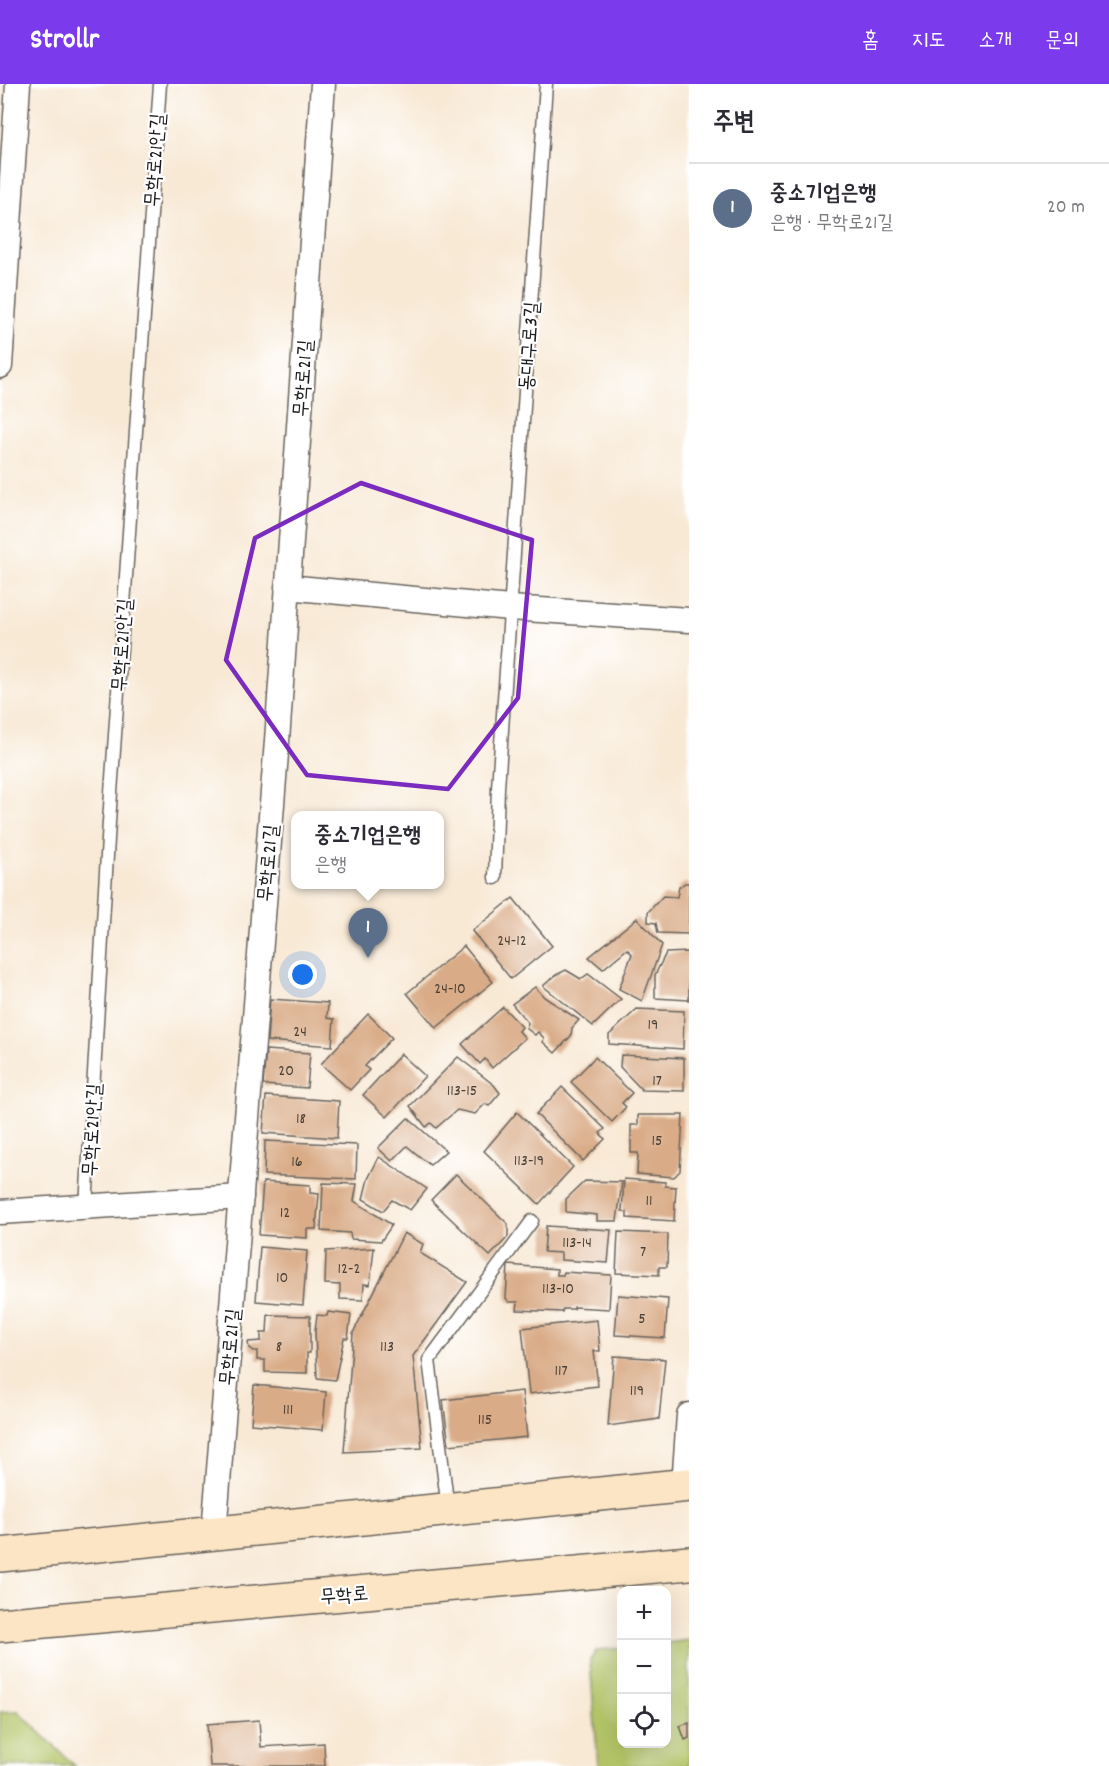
<!DOCTYPE html>
<html lang="ko">
<head>
<meta charset="utf-8">
<style>
  :root { --surface:#fff; --page:#f7f7f7; --text:#2b2b33; --muted:#7c7c81; --line:#e1e1e2; --accent:#7c3aed }
  body { margin:0; font-family:Dekko,"Poor Story",sans-serif; background:var(--page); color:var(--text) }
  .controls { position:absolute; right:18px; bottom:18px; display:grid; overflow:hidden; border-radius:12px; box-shadow:0 6px 24px #0002 }
  .controls button { width:54px; height:54px; display:grid; place-items:center; padding:0; border:0; border-bottom:2px solid var(--line); background:var(--surface); color:var(--text); font:30px sans-serif }
  .you { position:absolute; left:303px; top:891px; width:21px; height:21px; margin:-15px; border:4px solid #fff; border-radius:50%; background:#1a73e8; box-shadow:0 0 0 9px #1a73e833 }
  .badge { display:grid; place-items:center; width:39px; height:39px; border-radius:50%; background:var(--accent); color:#fff; font-size:20px; font-weight:700 }
  .pin { position:absolute; translate:-50% -50px; filter:drop-shadow(0 2px 3px #0008) }
  .pin::after { content:''; position:absolute; top:32px; width:21px; height:18px; background:inherit; clip-path:polygon(0 0,100% 0,50% 100%) }
  .popup { position:absolute; left:291px; top:727px; width:153px; height:78px; box-sizing:border-box; display:grid; place-content:center; border-radius:12px; background:var(--surface); filter:drop-shadow(0 2px 4px #0005); font-size:20px; white-space:nowrap; color:var(--muted) }
  .popup b { font-size:22px; color:var(--text) }
  .popup::after { content:''; position:absolute; left:50%; top:100%; margin-left:-12px; border:12px solid transparent; border-top-color:var(--surface) }
  .list { margin:0; padding:0; list-style:none }
  h2 { display:flex; justify-content:space-between; align-items:center; height:78px; margin:0; padding:0 24px; font-size:26px }
  h2 small { font-size:20px; font-weight:400; color:var(--muted) }
  .list li { display:grid; grid-template-columns:39px 1fr auto; gap:18px; align-items:center; box-sizing:border-box; height:90px; padding:0 24px; border-top:2px solid var(--line) }
  .list b { display:block; font-size:22px; white-space:nowrap }
  .list p { margin:0; font-size:20px; white-space:nowrap; color:var(--muted) }
  .list em { font-size:20px; font-style:normal; color:var(--muted) }
  .icon { flex:none; width:33px; height:33px; fill:none; stroke:currentColor; stroke-width:2; stroke-linecap:round; stroke-linejoin:round }
  .map { position:relative; flex:none; width:689px; height:1682px; overflow:hidden }
  header { display:flex; align-items:center; gap:36px; box-sizing:border-box; height:84px; padding:0 30px; background:var(--accent); color:#fff }
  header strong { font-size:28px }
  nav { display:flex; gap:33px; margin-inline-start:auto; font-size:21px }
  main { display:flex }
  aside { flex:1; background:var(--surface) }
  .map>svg:first-child { display:block }
</style>
</head>
<body>
<header>
<strong>Strollr</strong>
<nav><a>홈</a><a>지도</a><a>소개</a><a>문의</a></nav>
</header>
<main>
<div class="map">
<svg width="689" height="1682" viewBox="0 0 689 1682">
  <rect width="100%" height="100%" fill="#fff"/>
  <filter id="ink" filterUnits="userSpaceOnUse"><feTurbulence type="fractalNoise" baseFrequency=".0167" numOctaves="2"/><feDisplacementMap in="SourceGraphic" scale="12" xChannelSelector="R" yChannelSelector="G"/><feConvolveMatrix kernelMatrix="1 2 1 2 8 2 1 2 1" color-interpolation-filters="sRGB"/></filter>
  <filter id="wash" filterUnits="userSpaceOnUse"><feTurbulence type="fractalNoise" baseFrequency=".008" numOctaves="4" result="noise"/><feDisplacementMap in="SourceGraphic" scale="24" xChannelSelector="R" yChannelSelector="G"/><feGaussianBlur stdDeviation="1.35" result="paint"/><feColorMatrix in="noise" values="0 0 0 0 0 0 0 0 0 0 0 0 0 0 0 0 0 1.4 0 .05"/><feComposite in="paint" operator="in"/></filter>
  <g filter="url(#wash)">
    <rect width="100%" height="100%" fill="#f8e9d5"/>
    <g fill="#b3c467" stroke="#687042" stroke-width="1.5">
      <polygon points="689,1556 689,1682 598,1682 590,1576 597,1566 621,1564 622,1660 666,1660 667,1559"/>
      <polygon points="18,1627 75,1682 0,1682 0,1628"/>
    </g>
    <g id="blocks">
      <g fill="#d9ab86">
        <polygon points="685,799 689,799 689,850 658,849 656,839 648,838 648,828 663,812 677,813 679,803"/>
        <polygon points="513,814 552,862 511,895 472,847"/>
        <polygon points="637,834 662,861 642,917 619,905 632,870 627,865 603,885 589,873"/>
        <polygon points="464,862 493,898 436,944 407,909"/>
        <polygon points="689,868 689,916 655,914 655,891 666,869"/>
        <polygon points="566,886 581,895 588,890 621,915 593,942 543,902 556,891"/>
        <polygon points="535,903 544,913 579,936 572,944 571,952 555,969 543,958 544,954 538,948 535,951 526,944 528,939 512,920"/>
        <polygon points="270,915 328,919 327,934 334,935 332,962 267,957"/>
        <polygon points="503,923 522,943 519,947 525,954 492,984 485,975 480,980 462,960"/>
        <polygon points="637,925 684,927 683,965 609,960 609,951"/>
        <polygon points="368,930 392,954 365,982 369,986 350,1006 321,980"/>
        <polygon points="266,966 310,969 307,1004 263,1001"/>
        <polygon points="401,970 425,992 387,1033 363,1011"/>
        <polygon points="621,971 684,974 684,1007 642,1006 620,983"/>
        <polygon points="458,973 494,1001 500,1009 489,1022 485,1020 475,1030 457,1026 436,1044 431,1039 426,1043 410,1022"/>
        <polygon points="595,973 632,1009 622,1019 626,1023 612,1038 571,998"/>
        <polygon points="562,1003 605,1045 600,1049 605,1055 583,1077 536,1030"/>
        <polygon points="266,1012 339,1017 337,1054 263,1049"/>
        <polygon points="517,1028 573,1083 539,1120 484,1067"/>
        <polygon points="638,1031 683,1031 680,1087 674,1093 637,1090 638,1069 631,1069 631,1041 638,1041"/>
        <polygon points="408,1034 446,1067 430,1081 407,1062 392,1077 378,1064"/>
        <polygon points="265,1057 357,1061 356,1095 264,1091"/>
        <polygon points="379,1073 427,1105 410,1126 392,1116 383,1127 363,1115 368,1095"/>
        <polygon points="456,1090 508,1140 508,1153 490,1172 431,1116"/>
        <polygon points="624,1095 665,1098 665,1102 676,1103 674,1137 627,1134 627,1128 622,1127"/>
        <polygon points="585,1097 622,1098 617,1137 597,1137 597,1131 566,1128 566,1115"/>
        <polygon points="263,1098 310,1101 310,1109 319,1110 316,1145 307,1145 307,1154 259,1151"/>
        <polygon points="323,1099 357,1100 354,1117 392,1141 381,1157 351,1155 350,1149 321,1147"/>
        <polygon points="546,1142 611,1146 608,1179 561,1176 561,1169 544,1168"/>
        <polygon points="618,1148 668,1150 667,1183 659,1183 659,1191 616,1189"/>
        <polygon points="404,1149 423,1160 420,1169 467,1198 413,1272 422,1364 344,1368 353,1249"/>
        <polygon points="260,1163 307,1167 303,1221 256,1217"/>
        <polygon points="374,1164 370,1201 364,1200 363,1216 340,1215 340,1201 325,1200 326,1167"/>
        <polygon points="508,1181 557,1185 557,1191 563,1191 564,1188 611,1191 609,1225 574,1223 574,1225 563,1225 562,1228 517,1226 518,1218 509,1218 506,1214"/>
        <polygon points="618,1211 668,1215 665,1254 615,1251"/>
        <polygon points="328,1228 351,1231 348,1254 344,1254 335,1296 317,1294 315,1247 317,1231 327,1232"/>
        <polygon points="268,1231 310,1232 310,1269 307,1269 307,1289 265,1288 265,1276 257,1276 257,1267 253,1267 249,1264 248,1258 261,1257 261,1249 267,1249"/>
        <polygon points="597,1236 600,1267 594,1267 598,1302 529,1310 522,1244"/>
        <polygon points="614,1272 665,1275 659,1335 608,1342"/>
        <polygon points="254,1301 326,1308 323,1346 251,1340"/>
        <polygon points="522,1307 527,1353 449,1361 443,1316"/>
        <polygon points="259,1636 261,1663 324,1659 325,1682 210,1682 207,1640"/>
        <polygon points="689,1639 689,1654 685,1656 680,1642"/>
      </g>
    </g>
  </g>
  <g filter="url(#ink)">
    <use href="#blocks" fill-opacity="0" stroke="#69645d" stroke-width="1.5"/>
    <g fill="none" stroke-linecap="round" stroke-linejoin="round">
      <defs>
        <g id="lane">
          <polyline points="495,794 498,704 546,0"/>
          <polyline points="86,1123 109,738 160,0"/>
          <polyline points="448,1424 429,1276 532,1137"/>
        </g>
        <g id="street">
          <polyline points="0,282 18,0"/>
          <polyline points="287,503 510,524 689,536"/>
          <polyline points="0,1128 241,1113"/>
          <polyline points="684,1402 689,1331"/>
          <polyline points="214,1449 277,657 323,0"/>
        </g>
        <g id="secondary">
          <polyline points="0,1471 689,1401"/>
          <polyline points="0,1541 689,1479"/>
        </g>
      </defs>
      <use href="#lane" stroke="#69645d" stroke-width="15"/>
      <use href="#street" stroke="#69645d" stroke-width="27"/>
      <use href="#secondary" stroke="#69645d" stroke-width="36"/>
      <use href="#lane" stroke="#fff" stroke-width="12"/>
      <use href="#street" stroke="#fff" stroke-width="24"/>
      <use href="#secondary" stroke="#fce5c4" stroke-width="33"/>
    </g>
  </g>
  <path fill="none" stroke="#7b2cbf" stroke-width="4.5" stroke-linejoin="round" d="M361,399L532,456L518,614L448,705L307,691L226,576L255,454Z"/>
  <g text-anchor="middle" stroke-width="4.5" stroke-linejoin="round" paint-order="stroke">
    <g font-size="16" fill="#4b4036">
      <text x="512" y="861">24-12</text>
      <text x="450" y="909">24-10</text>
      <text x="653" y="945">19</text>
      <text x="300" y="952">24</text>
      <text x="286" y="991">20</text>
      <text x="657" y="1001">17</text>
      <text x="462" y="1011">113-15</text>
      <text x="301" y="1039">18</text>
      <text x="657" y="1061">15</text>
      <text x="529" y="1081">113-19</text>
      <text x="297" y="1082">16</text>
      <text x="649" y="1121">11</text>
      <text x="285" y="1133">12</text>
      <text x="577" y="1163">113-14</text>
      <text x="643" y="1172">7</text>
      <text x="349" y="1189">12-2</text>
      <text x="282" y="1198">10</text>
      <text x="558" y="1209">113-10</text>
      <text x="642" y="1239">5</text>
      <text x="279" y="1267">8</text>
      <text x="387" y="1267">113</text>
      <text x="561" y="1291">117</text>
      <text x="637" y="1311">119</text>
      <text x="288" y="1330">111</text>
      <text x="485" y="1340">115</text>
    </g>
    <g font-size="20" fill="#1c1c1c" stroke="#fff">
      <text transform="translate(154 76) rotate(-86)" y="7">무학로21안길</text>
      <text transform="translate(528 262) rotate(-86)" y="7">동대구로3길</text>
      <text transform="translate(302 294) rotate(-86)" y="7">무학로21길</text>
      <text transform="translate(121 561) rotate(-86)" y="7">무학로21안길</text>
      <text transform="translate(267 779) rotate(-85)" y="7">무학로21길</text>
      <text transform="translate(91 1046) rotate(-87)" y="7">무학로21안길</text>
      <text transform="translate(229 1263) rotate(-85)" y="7">무학로21길</text>
      <text transform="translate(344 1510) rotate(-5)" y="7">무학로</text>
    </g>
  </g>
</svg>
<div class="controls">
<button>+</button>
<button>−</button>
<button><svg class="icon" aria-label="locate" viewBox="0 0 24 24"><circle cx="12" cy="12" r="6"/><path d="M12 2v4M12 18v4M2 12h4M18 12h4"/></svg></button>
</div>
<div class="you"></div>
<div class="pin badge" style="left:368px;top:874px;background:#5c6f8a">1</div>
<div class="popup"><b>중소기업은행</b>은행</div>
</div>
<aside>
<h2>주변<small></small></h2>
<ul class="list">
<li><span class="badge" style="background:#5c6f8a">1</span><div><b>중소기업은행</b><p>은행 · 무학로21길</p></div><em>20 m</em></li>
</ul>
</aside>
</main>
</body>
</html>
